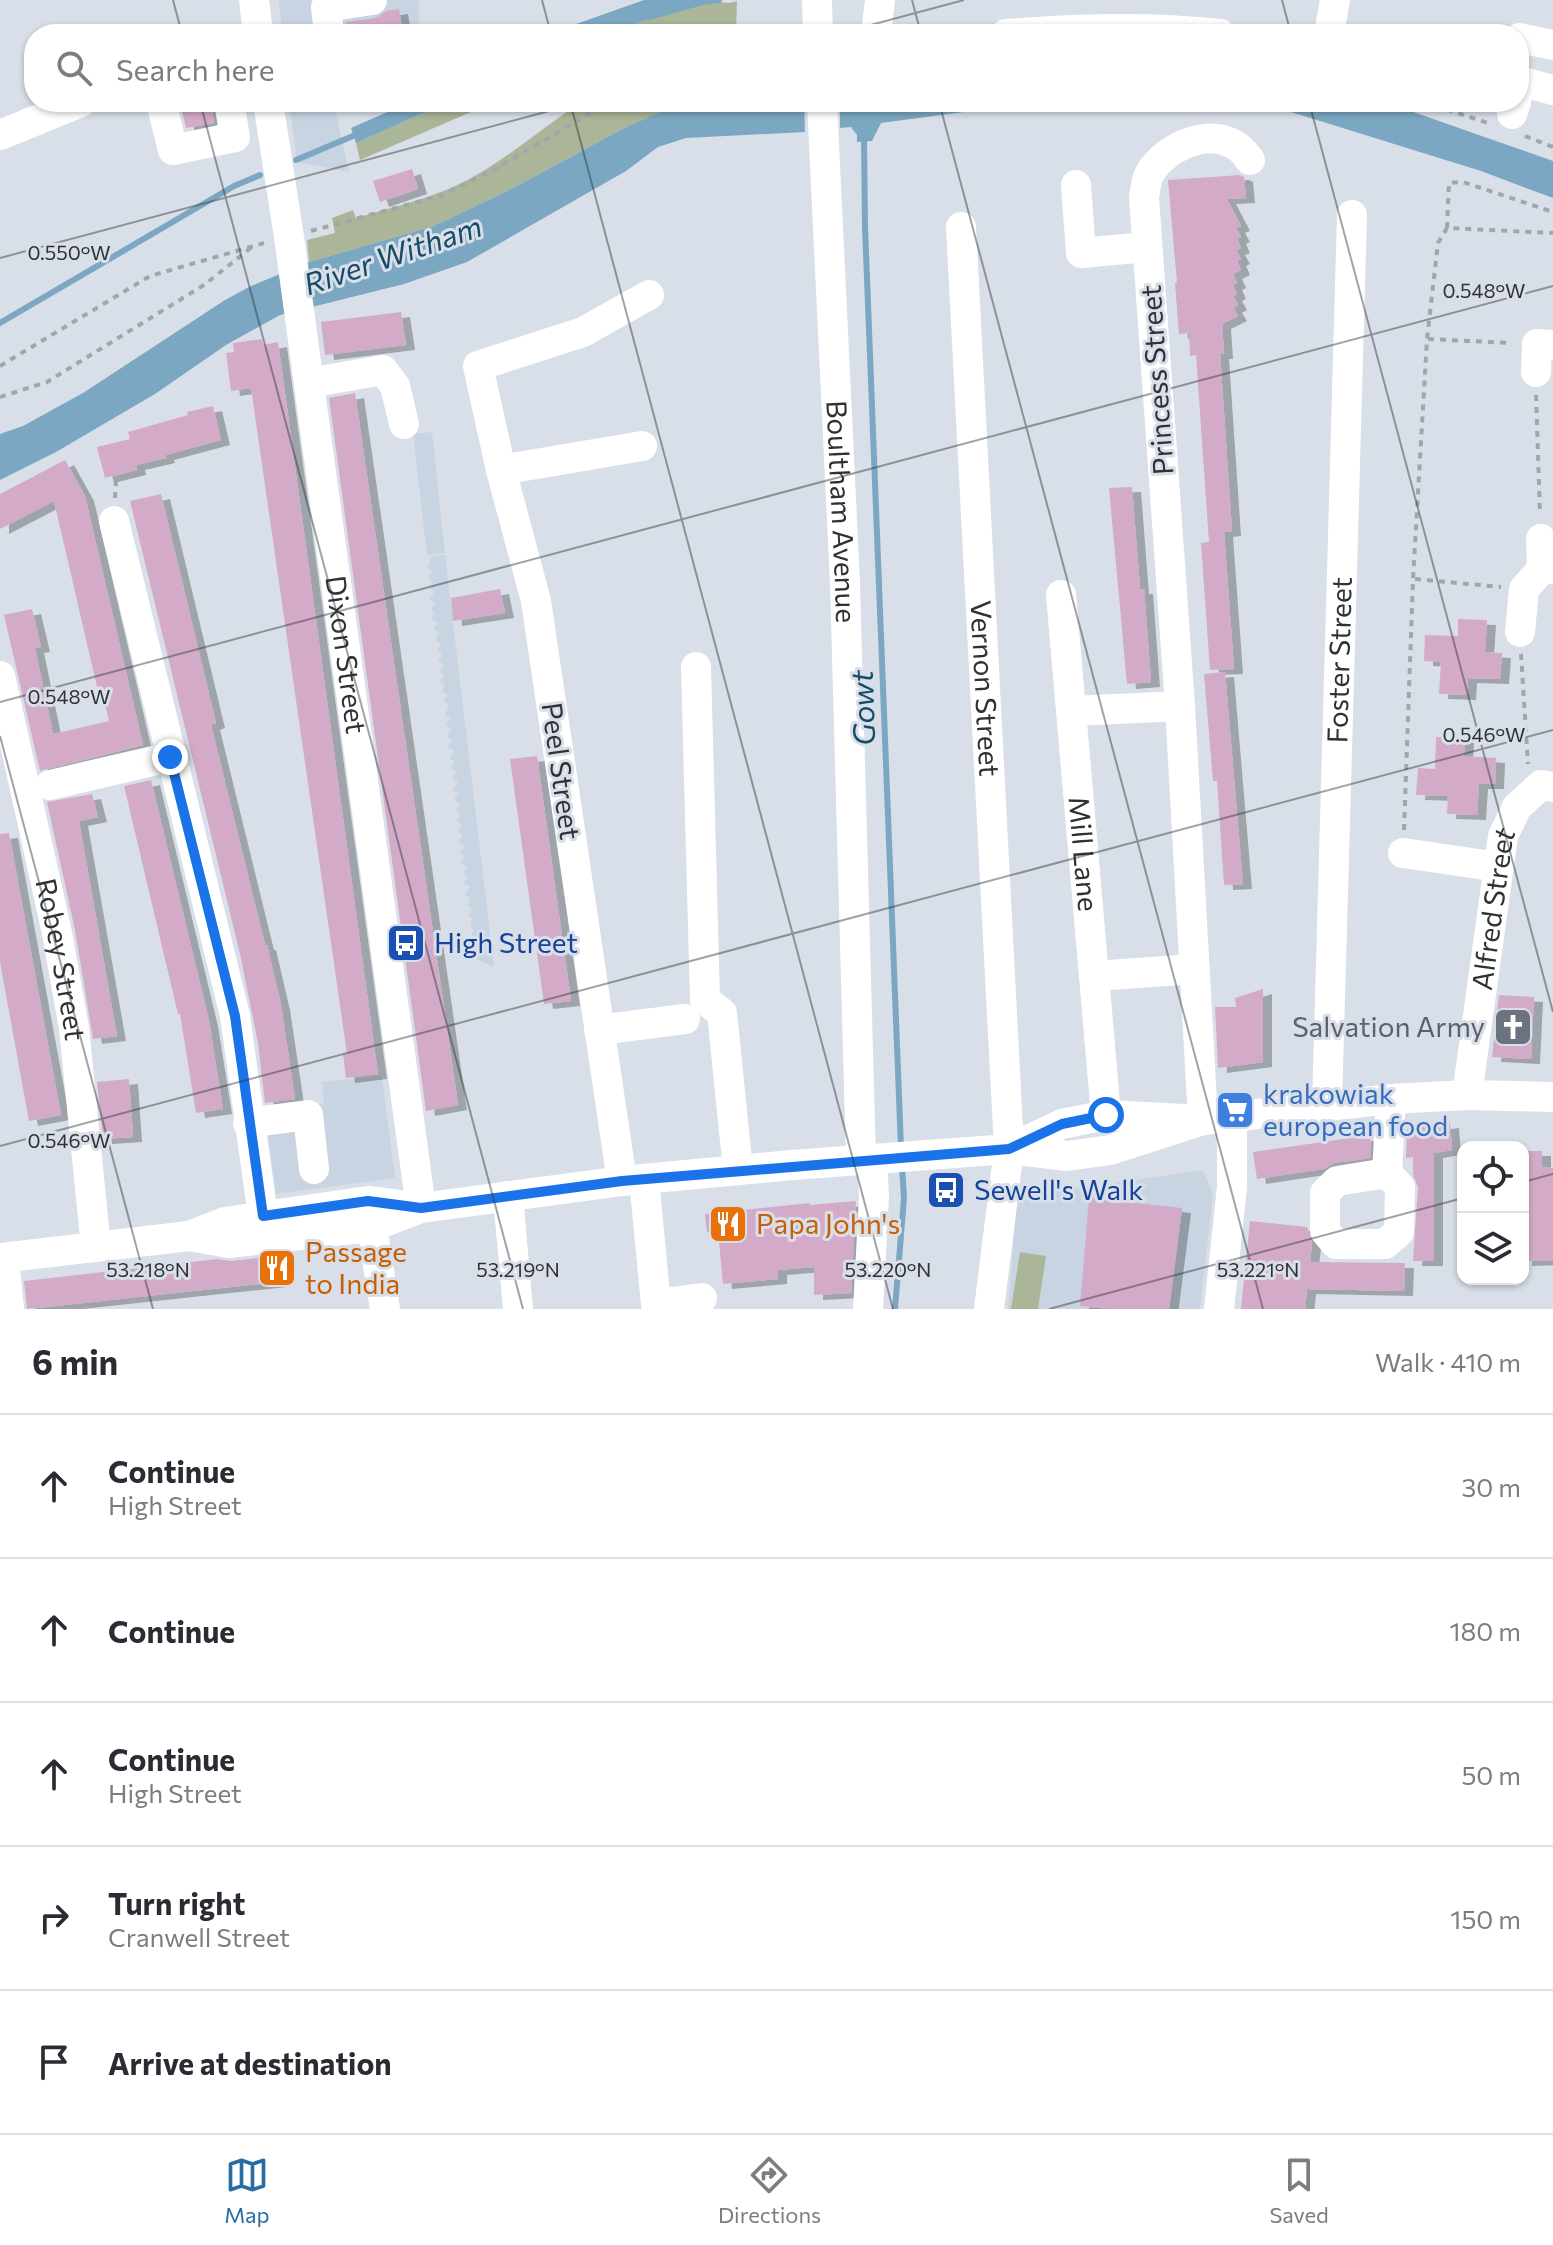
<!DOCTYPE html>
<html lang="en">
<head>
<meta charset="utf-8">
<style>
  :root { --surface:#fff; --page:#f7f7f7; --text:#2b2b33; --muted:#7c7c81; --line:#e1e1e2; --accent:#296ca1 }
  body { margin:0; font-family:Commissioner,sans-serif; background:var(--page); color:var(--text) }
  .controls { position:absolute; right:24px; bottom:24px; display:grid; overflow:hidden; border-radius:16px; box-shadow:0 2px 6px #0004 }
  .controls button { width:72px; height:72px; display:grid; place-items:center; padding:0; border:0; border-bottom:2px solid var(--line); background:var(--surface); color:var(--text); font:40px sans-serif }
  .stop { position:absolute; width:24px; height:24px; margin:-18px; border:6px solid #1a73e8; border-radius:50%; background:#fff }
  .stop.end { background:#1a73e8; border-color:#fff; box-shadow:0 2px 8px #0008 }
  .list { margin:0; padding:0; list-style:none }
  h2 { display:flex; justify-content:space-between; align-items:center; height:104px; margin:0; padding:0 32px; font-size:34px }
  h2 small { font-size:26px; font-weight:400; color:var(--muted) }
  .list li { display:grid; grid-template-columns:52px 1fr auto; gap:24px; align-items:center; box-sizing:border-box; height:144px; padding:0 32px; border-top:2px solid var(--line) }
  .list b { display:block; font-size:30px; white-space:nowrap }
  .list p { margin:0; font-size:26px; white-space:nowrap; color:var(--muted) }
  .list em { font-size:26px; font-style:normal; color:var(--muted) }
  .icon { flex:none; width:44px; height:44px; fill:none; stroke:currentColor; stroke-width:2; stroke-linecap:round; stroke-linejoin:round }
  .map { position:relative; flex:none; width:1553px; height:1309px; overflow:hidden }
  .search { position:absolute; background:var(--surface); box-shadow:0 2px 6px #0004; left:24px; right:24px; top:24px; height:88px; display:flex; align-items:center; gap:20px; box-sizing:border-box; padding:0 28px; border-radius:32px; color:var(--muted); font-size:30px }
  .sheet { height:824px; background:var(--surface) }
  nav { display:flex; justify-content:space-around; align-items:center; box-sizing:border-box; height:112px; border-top:2px solid var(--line); background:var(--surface); font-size:22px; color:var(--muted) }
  nav a { display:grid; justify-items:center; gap:4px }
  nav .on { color:var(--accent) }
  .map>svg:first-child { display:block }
</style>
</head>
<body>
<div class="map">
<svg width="1553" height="1309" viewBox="0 0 1553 1309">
  <defs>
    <filter id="shadow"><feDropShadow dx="9" dy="5" stdDeviation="0" flood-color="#0004"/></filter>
  </defs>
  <rect width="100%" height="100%" fill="#d9dfe8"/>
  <g fill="#c8d4e1">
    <polygon points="279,0 419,0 419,34 282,34"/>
    <polygon points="289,102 338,102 334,104 349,172 297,162"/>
    <polygon points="432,432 445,553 427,555 413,434"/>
    <polygon points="445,555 494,967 474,958 477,951 472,947 476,940 471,936 474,930 470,926 473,918 468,916 472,909 467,905 470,898 465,895 470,887 464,883 468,877 463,874 467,867 461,863 465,856 460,852 465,846 459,842 463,835 458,832 462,825 457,821 461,814 456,811 460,804 454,800 458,793 453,790 458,782 452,779 456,772 451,768 455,762 450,758 454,751 448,747 452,740 447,737 451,729 446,725 450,718 445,715 449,705 444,701 448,695 442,691 445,685 440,682 445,676 440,672 444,665 438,660 442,655 437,650 441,644 436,640 439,633 434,629 437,623 431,619 435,612 431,610 435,603 430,599 434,592 430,588 433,581 428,578 432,571 427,568 432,556"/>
    <polygon points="382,1076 395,1178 276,1194 265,1112 324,1103 322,1082"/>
    <polygon points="1203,1170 1213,1195 1200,1309 1008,1309 1017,1197"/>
  </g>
  <g fill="#abb598">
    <polygon points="701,0 729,3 737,1 736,34 602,34 650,19 667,9"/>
    <polygon points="448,102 494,102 360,160 356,143"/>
    <path d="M582,102H682L626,127L515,187L434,226L309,262L307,240L335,233L332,218L353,210L356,218C386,209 417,202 446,190C496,170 536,131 582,102Z"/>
    <polygon points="1020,1252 1046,1256 1038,1309 1011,1309"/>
  </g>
  <g fill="#7ca7c2">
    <polygon points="644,0 701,0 667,9 650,19 602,34 548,34"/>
    <polygon points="410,102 448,102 356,143 351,128"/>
    <polygon points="682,102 804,102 805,132 686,138 658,147 626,171 467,262 404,284 280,315 226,345 155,394 56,452 0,480 0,434 23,426 83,393 225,300 251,286 309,262 434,226 515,187 626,127"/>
    <polygon points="846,102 1059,102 1008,106 881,123 872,141 857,142 857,135 851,127 840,128 840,112"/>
    <polygon points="1235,102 1383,102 1399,107 1553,161 1553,198 1481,171 1268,105"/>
  </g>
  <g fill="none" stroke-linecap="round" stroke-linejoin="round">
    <g stroke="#7ca7c2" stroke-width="6">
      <polyline points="649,17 702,2 719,0"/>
      <polyline points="864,136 865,227 901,1148"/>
      <polyline points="296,160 360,133"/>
      <polyline points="0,323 234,186 260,175"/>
      <polyline points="895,1309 904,1198 902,1167"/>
    </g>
  </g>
  <g fill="#d3abc8" filter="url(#shadow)">
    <polygon points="399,9 403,34 347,34 346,22 375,18 386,11"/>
    <polygon points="180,102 211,102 214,123 186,128"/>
    <polygon points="412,169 418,189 380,202 373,181"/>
    <polygon points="1240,175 1244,177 1246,198 1227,199 1241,226 1236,228 1241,237 1237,239 1241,248 1236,250 1241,259 1237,261 1241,270 1233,274 1237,283 1233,285 1237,294 1233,296 1238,305 1233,308 1238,316 1222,324 1224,354 1220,354 1232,531 1224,532 1234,669 1210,670 1201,543 1209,542 1196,355 1190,356 1189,333 1179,334 1175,283 1177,283 1168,180"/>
    <polygon points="401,312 406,345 325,355 321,322"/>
    <polygon points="262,339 263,345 278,342 378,1074 346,1078 343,1054 347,1054 252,395 251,388 231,391 226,353 234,352 233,343"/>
    <polygon points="355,393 458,1105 426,1111 329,398"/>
    <polygon points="213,406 221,440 165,455 166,458 136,465 137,470 105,478 97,447 130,439 128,432 188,415 187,412"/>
    <polygon points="65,460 85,496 143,745 40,771 4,615 32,609 41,647 35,648 53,734 109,721 101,686 97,687 54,501 0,529 0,494"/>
    <polygon points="1132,487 1140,589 1144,589 1151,682 1127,684 1109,488"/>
    <polygon points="161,494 216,723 211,725 265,945 267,945 281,1005 295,1099 265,1103 258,1043 240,954 130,501"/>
    <polygon points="500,589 505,613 453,621 451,598"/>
    <polygon points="1458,619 1487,620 1485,652 1502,653 1500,679 1468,678 1467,695 1439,694 1441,662 1424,661 1425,635 1458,636"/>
    <polygon points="1225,672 1243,884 1224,885 1217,781 1213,781 1204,674"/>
    <polygon points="1436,737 1465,738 1464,756 1496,758 1495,784 1479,784 1477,815 1447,814 1448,796 1416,795 1418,768 1435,769"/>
    <polygon points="537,756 571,1001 544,1004 510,759"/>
    <polygon points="151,780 209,1021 223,1109 196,1113 180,1014 178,1014 124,786"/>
    <polygon points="92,794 98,817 79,821 117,1036 93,1039 75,930 47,802"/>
    <polygon points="9,833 61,1115 29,1121 0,962 0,834"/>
    <polygon points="1263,989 1263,1062 1218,1068 1215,1007 1236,1007 1235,998"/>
    <polygon points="1499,995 1534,997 1531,1059 1492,1057"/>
    <polygon points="129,1079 133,1137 103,1139 97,1082"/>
    <polygon points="1450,1123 1452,1150 1434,1153 1434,1261 1413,1261 1418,1187 1413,1175 1413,1157 1406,1158 1407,1129"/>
    <polygon points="1371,1135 1370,1158 1334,1163 1323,1169 1257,1179 1253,1152"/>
    <polygon points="1523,1151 1542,1151 1542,1167 1553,1168 1553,1260 1523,1261"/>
    <polygon points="1089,1198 1182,1208 1169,1309 1110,1309 1080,1306"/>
    <polygon points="856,1201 851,1293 814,1295 814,1267 778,1270 778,1279 723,1284 718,1231 707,1232 705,1214 810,1203 810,1205"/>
    <polygon points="1250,1221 1307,1227 1312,1243 1310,1262 1405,1263 1404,1291 1307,1289 1305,1309 1241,1309"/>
    <polygon points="275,1256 278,1282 27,1309 24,1281 218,1259 231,1261"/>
  </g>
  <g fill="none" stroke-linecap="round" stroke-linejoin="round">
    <g stroke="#a1a6ad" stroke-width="4" stroke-dasharray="6 6" stroke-linecap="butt">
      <polyline points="1424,102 1491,124"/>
      <polyline points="1525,136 1553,147"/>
      <polyline points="1447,228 1449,183 1463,182 1553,212"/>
      <polyline points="311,231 443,195 493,170 609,102"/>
      <polyline points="1428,339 1511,343"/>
      <polyline points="0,366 150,276 264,243"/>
      <polyline points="1536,395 1540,514"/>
      <polyline points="0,397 47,382 204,285 252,247"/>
      <polyline points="115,498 116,480"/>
      <polyline points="1415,579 1501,587"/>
      <polyline points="1521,654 1528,764"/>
      <polyline points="1404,830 1413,579 1427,339 1438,243 1447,228 1553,233"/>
    </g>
    <g stroke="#fff" stroke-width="30">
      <polyline points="254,0 258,34"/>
      <polyline points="817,0 818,34"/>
      <polyline points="329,34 326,7 372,0"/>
      <polyline points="876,34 880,0"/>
      <path d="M1006,34C1078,28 1148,26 1220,34"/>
      <polyline points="1329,34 1335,0"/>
      <polyline points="1519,38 1553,45"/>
      <polyline points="1519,81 1553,90"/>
      <polyline points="161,102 173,150 235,137 229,102"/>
      <path id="s1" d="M268,102L289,237L421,1208"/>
      <path id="s2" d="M822,102L845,583L861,1159"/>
      <polyline points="1512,114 1516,102"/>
      <polyline points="0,135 81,102"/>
      <polyline points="1076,185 1081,253 1147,247"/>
      <path id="s3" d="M961,227L1009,1149L989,1309"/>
      <polyline points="1536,372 1537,344 1553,345"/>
      <polyline points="309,383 383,370 395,386 404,424"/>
      <polyline points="501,470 642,446"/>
      <polyline points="114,521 235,1016 263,1216"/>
      <polyline points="1541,539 1542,569"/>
      <path id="s4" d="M1061,595L1106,1115"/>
      <polyline points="1520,632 1524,589 1542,569 1553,569"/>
      <polyline points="696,667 705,1000 722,1013 738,1170"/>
      <path id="s5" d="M0,676L57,933L74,1028L96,1247"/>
      <polyline points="1072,711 1180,706"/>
      <polyline points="50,785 170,757"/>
      <polyline points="1403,853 1499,867"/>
      <polyline points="1094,976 1195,969"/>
      <polyline points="599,1030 685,1019"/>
      <path id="s6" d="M1467,1095L1503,836L1517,807L1541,785L1553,787"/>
      <path id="s7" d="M1327,1106L1352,215"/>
      <path d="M1203,1120L1180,706L1144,197C1145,191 1146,183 1148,177C1160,150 1203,129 1231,143C1239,146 1245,153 1250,160"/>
      <polyline points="248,1123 308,1115 314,1169"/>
      <polyline points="1009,1149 1062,1124 1106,1115 1203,1120 1391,1099 1467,1095 1553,1097"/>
      <polyline points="1387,1173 1337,1181 1325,1193 1325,1231 1336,1244 1385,1244 1399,1232 1400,1187 1387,1173 1391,1099"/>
      <polyline points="644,1179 656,1304 702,1298"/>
      <polyline points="622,1181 536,601 501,470 478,366 583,332 649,295"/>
      <polyline points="508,1196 518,1309"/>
      <polyline points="369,1207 385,1309"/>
      <polyline points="189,1236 229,1243 371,1227 421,1208 622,1181 792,1165 1009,1149 1067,1156 1110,1150 1203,1120"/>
      <polyline points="0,1258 189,1236 225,1222 368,1201 415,1207"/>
      <polyline points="4,1258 9,1309"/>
      <polyline points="868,1309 874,1197 872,1158"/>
      <polyline points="1219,1309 1232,1187 1232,1116"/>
    </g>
  </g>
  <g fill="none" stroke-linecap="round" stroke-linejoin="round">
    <polyline stroke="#1a73e8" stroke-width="10" points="170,757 235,1016 263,1216 368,1201 421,1208 622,1181 1009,1149 1062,1124 1106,1115"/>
  </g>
  <path fill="none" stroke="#2f3235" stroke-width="2" stroke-opacity="0.45" d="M173,0L182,34M542,0L551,34M912,0L921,34M1282,0L1291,34M837,34L964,0M200,102L523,1309M570,102L893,1309M939,102L1263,1309M1309,102L1553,1012M0,258L583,102M0,702L1553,286M0,736L153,1309M0,1146L1553,730M1523,1182L1553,1174M1049,1309L1463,1198"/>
  <defs>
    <symbol id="bus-square" viewBox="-11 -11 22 22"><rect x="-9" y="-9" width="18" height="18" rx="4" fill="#1a4fb4" stroke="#d9dfe8"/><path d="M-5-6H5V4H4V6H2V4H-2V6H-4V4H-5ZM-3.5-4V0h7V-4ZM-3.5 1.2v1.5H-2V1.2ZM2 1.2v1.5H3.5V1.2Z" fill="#fff"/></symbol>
    <symbol id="church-square" viewBox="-11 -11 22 22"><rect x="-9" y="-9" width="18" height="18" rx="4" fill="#6b7280" stroke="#d9dfe8"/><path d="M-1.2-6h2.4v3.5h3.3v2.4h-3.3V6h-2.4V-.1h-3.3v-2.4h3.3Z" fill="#fff"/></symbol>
    <symbol id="supermarket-square" viewBox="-11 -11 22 22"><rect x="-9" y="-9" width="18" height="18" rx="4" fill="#3f7fe0" stroke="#d9dfe8"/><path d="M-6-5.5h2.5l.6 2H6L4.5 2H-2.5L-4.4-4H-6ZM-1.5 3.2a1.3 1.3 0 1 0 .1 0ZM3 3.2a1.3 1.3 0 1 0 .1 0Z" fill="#fff"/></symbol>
    <symbol id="restaurant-square" viewBox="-11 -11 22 22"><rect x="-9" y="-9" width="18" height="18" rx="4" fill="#e8710a" stroke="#d9dfe8"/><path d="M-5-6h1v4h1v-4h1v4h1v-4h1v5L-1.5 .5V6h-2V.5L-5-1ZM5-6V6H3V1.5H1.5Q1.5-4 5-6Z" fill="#fff"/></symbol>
  </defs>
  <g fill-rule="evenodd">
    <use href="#bus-square" x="384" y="921" width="44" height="44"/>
    <use href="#church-square" x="1491" y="1005" width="44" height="44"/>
    <use href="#supermarket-square" x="1213" y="1088" width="44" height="44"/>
    <use href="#bus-square" x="924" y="1168" width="44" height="44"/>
    <use href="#restaurant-square" x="706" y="1202" width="44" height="44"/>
    <use href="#restaurant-square" x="255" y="1246" width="44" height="44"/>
  </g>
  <g text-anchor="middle" stroke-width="6" stroke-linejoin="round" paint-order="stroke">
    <g font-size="28" fill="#2f3235" stroke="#d9dfe8">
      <text transform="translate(1157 380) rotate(-94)" y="10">Princess Street</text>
      <text dy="10" stroke="none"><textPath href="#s2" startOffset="410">Boultham Avenue</textPath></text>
      <text dy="10" stroke="none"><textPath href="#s1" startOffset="558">Dixon Street</textPath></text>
      <text dy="10" stroke="none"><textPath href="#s7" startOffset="446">Foster Street</textPath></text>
      <text dy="10" stroke="none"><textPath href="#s3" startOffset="462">Vernon Street</textPath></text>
      <text transform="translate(561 771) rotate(82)" y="10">Peel Street</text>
      <text dy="10" stroke="none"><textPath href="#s4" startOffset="260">Mill Lane</textPath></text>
      <text dy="10" stroke="none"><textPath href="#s6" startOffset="188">Alfred Street</textPath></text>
      <text dy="10" stroke="none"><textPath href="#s5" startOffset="290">Robey Street</textPath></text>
    </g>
    <g font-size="28" fill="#164399" stroke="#d9dfe8" text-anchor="start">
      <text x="434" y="953">High Street</text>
      <text x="974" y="1200">Sewell's Walk</text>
    </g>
    <g font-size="28" fill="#5b616d" stroke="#d9dfe8" text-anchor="end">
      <text x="1485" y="1037">Salvation Army</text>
    </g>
    <g font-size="28" fill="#366cbe" stroke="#d9dfe8" text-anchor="start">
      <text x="1263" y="1104">krakowiak<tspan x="1263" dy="32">european food</tspan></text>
    </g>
    <g font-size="28" fill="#c56008" stroke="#d9dfe8" text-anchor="start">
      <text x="756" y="1234">Papa John's</text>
      <text x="305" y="1262">Passage<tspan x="305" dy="32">to India</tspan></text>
    </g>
    <g font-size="30" font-style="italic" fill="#174c69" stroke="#d9dfe8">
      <text transform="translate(393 256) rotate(-19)" y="10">River Witham</text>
      <text transform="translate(864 708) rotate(-92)" y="10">Gowt</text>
    </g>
  </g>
  <g font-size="20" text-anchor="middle" fill="#2f3235" stroke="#d9dfe8" stroke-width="6" stroke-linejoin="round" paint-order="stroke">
    <text x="69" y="260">0.550°W</text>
    <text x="1484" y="298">0.548°W</text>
    <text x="69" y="704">0.548°W</text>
    <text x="1484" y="742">0.546°W</text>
    <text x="69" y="1148">0.546°W</text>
    <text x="148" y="1277">53.218°N</text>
    <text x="518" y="1277">53.219°N</text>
    <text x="888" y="1277">53.220°N</text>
    <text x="1258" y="1277">53.221°N</text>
  </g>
</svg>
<div class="controls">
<button><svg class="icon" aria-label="locate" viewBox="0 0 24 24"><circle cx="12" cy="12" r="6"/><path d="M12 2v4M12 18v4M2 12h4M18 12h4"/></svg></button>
<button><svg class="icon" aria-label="layers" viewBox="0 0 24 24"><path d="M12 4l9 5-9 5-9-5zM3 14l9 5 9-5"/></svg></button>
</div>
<div class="stop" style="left:1106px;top:1115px"></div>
<div class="stop end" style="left:170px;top:757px"></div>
<div class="search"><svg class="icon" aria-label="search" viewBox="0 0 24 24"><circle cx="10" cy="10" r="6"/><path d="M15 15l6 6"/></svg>Search here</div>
</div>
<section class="sheet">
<h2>6 min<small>Walk · 410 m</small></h2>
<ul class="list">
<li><svg class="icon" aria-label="ahead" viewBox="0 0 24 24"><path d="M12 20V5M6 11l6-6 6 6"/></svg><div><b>Continue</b><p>High Street</p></div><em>30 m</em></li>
<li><svg class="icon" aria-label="ahead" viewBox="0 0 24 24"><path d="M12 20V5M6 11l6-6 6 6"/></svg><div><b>Continue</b></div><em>180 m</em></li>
<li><svg class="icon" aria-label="ahead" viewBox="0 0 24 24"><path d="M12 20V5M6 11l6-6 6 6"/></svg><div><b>Continue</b><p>High Street</p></div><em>50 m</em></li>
<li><svg class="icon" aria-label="right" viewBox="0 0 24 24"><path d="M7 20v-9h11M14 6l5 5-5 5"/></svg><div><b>Turn right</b><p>Cranwell Street</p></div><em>150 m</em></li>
<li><svg class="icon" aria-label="arrive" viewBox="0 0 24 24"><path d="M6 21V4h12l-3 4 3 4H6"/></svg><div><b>Arrive at destination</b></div></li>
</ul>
</section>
<nav>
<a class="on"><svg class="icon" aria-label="map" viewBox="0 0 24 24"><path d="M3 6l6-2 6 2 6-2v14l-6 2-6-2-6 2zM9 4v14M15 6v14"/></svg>Map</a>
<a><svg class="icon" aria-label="directions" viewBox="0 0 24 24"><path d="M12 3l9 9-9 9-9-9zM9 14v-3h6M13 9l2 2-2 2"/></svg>Directions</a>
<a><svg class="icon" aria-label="saved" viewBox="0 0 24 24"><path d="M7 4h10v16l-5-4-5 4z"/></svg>Saved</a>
</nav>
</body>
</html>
